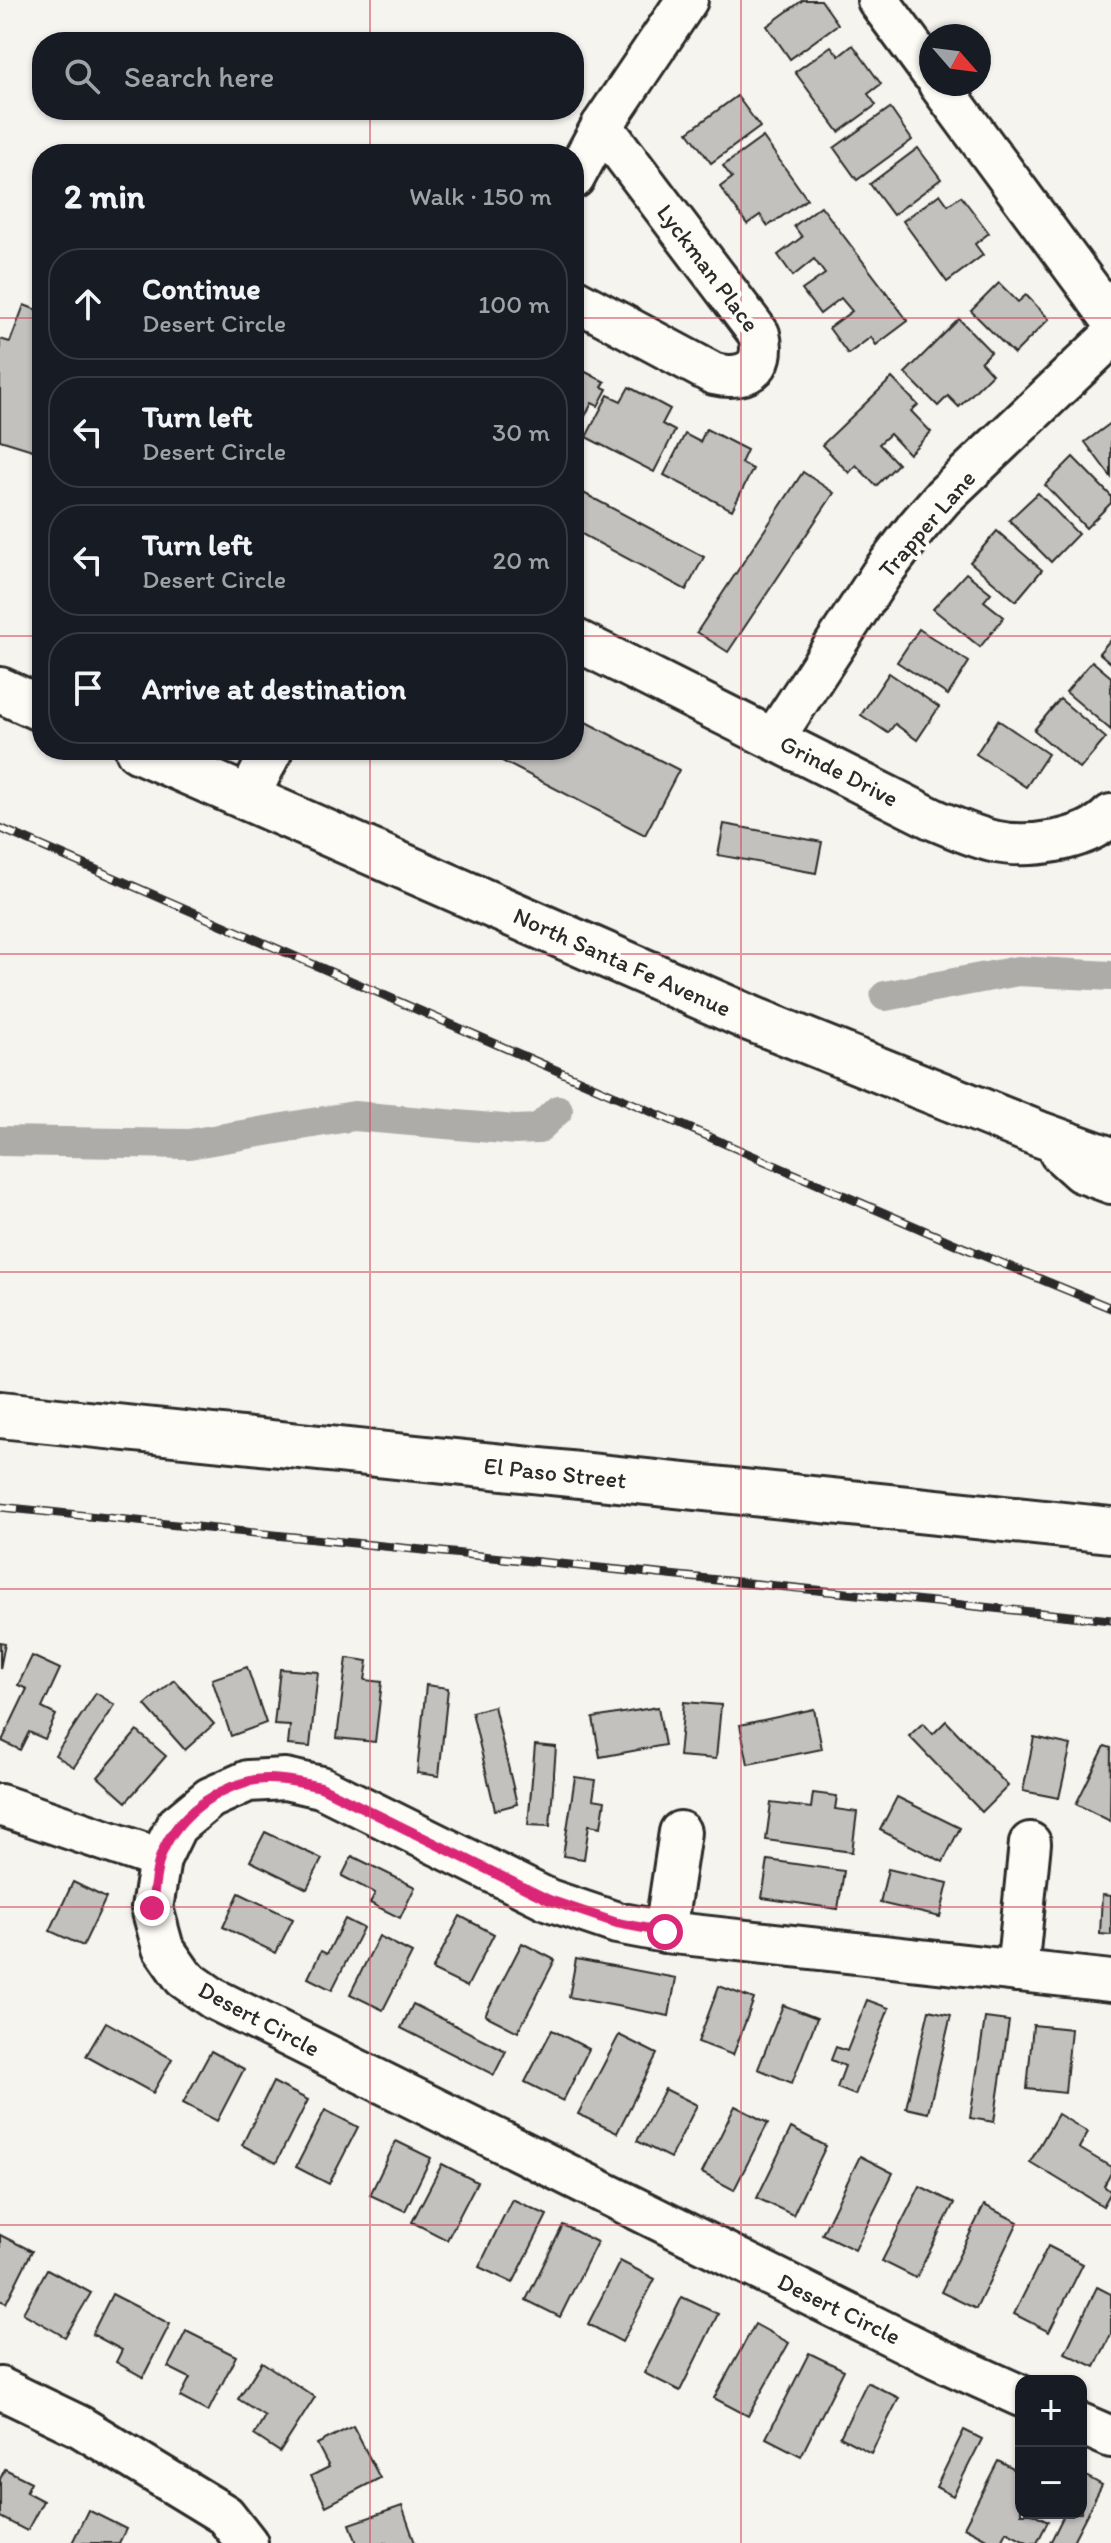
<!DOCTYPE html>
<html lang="en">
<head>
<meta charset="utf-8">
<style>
  :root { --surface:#171b24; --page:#242831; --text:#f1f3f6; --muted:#9ea1a6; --line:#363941 }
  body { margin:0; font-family:Itim,sans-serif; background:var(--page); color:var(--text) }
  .controls { position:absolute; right:24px; bottom:24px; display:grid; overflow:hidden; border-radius:16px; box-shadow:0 2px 6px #0004 }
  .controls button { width:72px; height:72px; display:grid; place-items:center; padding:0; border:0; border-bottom:2px solid var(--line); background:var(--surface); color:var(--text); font:40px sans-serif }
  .compass { position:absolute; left:919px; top:24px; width:72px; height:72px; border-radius:50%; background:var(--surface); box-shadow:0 2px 6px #0004; rotate:118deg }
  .stop { position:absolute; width:24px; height:24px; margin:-18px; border:6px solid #db2777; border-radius:50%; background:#fff }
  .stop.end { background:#db2777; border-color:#fff; box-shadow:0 2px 8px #0008 }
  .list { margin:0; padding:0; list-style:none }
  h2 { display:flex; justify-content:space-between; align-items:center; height:104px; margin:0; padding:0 32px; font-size:34px }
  h2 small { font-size:26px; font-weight:400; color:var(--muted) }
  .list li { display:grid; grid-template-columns:52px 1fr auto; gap:24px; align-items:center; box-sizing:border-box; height:112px; margin:0 16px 16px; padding:0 16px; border:2px solid var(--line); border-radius:32px }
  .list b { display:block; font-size:30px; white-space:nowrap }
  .list p { margin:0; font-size:26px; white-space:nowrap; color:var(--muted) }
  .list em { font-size:26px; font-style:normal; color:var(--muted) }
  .icon { flex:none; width:44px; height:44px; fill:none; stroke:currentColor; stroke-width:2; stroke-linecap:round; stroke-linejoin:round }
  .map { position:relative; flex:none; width:1111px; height:2543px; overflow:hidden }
  .search { position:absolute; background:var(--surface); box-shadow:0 2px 6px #0004; left:32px; top:32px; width:552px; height:88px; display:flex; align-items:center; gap:20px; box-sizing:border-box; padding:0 28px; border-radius:32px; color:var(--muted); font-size:30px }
  .panel { position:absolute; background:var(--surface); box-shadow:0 2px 6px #0004; left:32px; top:144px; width:552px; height:616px; border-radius:32px }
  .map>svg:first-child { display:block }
</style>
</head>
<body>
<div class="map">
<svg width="1111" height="2543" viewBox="0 0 1111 2543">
  <rect width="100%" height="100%" fill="#f5f4ef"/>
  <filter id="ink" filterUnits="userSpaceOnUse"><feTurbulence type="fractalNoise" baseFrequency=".0125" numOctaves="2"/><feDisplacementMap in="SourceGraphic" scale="16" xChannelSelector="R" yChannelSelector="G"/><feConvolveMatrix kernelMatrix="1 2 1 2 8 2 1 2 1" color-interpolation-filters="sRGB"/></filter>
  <g filter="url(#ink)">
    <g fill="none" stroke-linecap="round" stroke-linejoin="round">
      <g stroke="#adaca9" stroke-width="30">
        <polyline points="885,996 1018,971 1111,976"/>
        <polyline points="0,1141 189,1144 354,1116 515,1130 538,1129 558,1110"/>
      </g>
    </g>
    <g fill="#c2c1be" stroke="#2b2b2b" stroke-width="2">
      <polygon points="803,0 821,0 838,24 790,59 767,26"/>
      <polygon points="853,45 881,84 868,94 876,105 839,132 795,72 831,46 839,56"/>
      <polygon points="737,96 760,127 711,163 688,132"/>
      <polygon points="890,108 912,140 857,180 834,148"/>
      <polygon points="763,137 807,199 768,226 760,215 747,224 720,187 732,178 723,166"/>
      <polygon points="918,148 941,179 893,215 870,184"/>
      <polygon points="940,194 948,205 961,196 989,233 975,244 983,255 947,282 903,221"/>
      <polygon points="821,206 908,321 876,345 871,337 848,354 829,328 852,311 841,298 820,314 802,290 825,274 814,259 793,276 778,255 802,237 794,226"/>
      <polygon points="999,283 1018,302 1026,295 1049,319 1014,354 971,311"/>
      <polygon points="24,305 42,312 42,453 0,440 0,339 10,342"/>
      <polygon points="959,319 991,352 981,362 992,374 959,407 948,396 938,406 905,373"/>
      <polygon points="574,366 605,382 602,387 607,389 598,406 592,403 575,435"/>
      <polygon points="892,378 918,405 911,411 931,432 909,454 890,434 879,444 898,464 876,486 856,465 849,473 822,445"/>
      <polygon points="629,387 670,409 662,424 675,431 654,472 586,437 608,395 621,401"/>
      <polygon points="1111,423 1111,477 1085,442"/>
      <polygon points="706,429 747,450 741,463 753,469 732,510 664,475 685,434 700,442"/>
      <polygon points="1073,457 1111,496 1111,503 1086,528 1045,485"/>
      <polygon points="803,472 834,493 728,652 697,632"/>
      <polygon points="574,488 704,557 686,590 574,530"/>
      <polygon points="1038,493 1078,534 1051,562 1009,520"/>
      <polygon points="997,531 1042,570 1016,601 970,562"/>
      <polygon points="966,573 991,593 984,601 1004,617 980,647 933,609"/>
      <polygon points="919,629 969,662 948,695 897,662"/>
      <polygon points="1111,639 1111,663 1099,653"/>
      <polygon points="1092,661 1111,677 1111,730 1066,692"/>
      <polygon points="889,673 939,707 917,740 895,724 888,733 861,715"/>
      <polygon points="1060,699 1106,738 1080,769 1034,730"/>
      <polygon points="574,716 679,770 645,835 500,760 503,756 491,750 574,750"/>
      <polygon points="998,720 1048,754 1026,787 976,754"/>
      <polygon points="724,824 822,842 816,873 718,855"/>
      <polygon points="0,1642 5,1643 0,1669"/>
      <polygon points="32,1656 60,1669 42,1708 56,1715 45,1739 29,1732 20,1750 2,1741 27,1689 18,1685"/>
      <polygon points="347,1658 368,1661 365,1680 382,1682 375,1742 337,1738"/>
      <polygon points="247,1667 266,1723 231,1736 212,1679"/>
      <polygon points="280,1669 318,1672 310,1747 288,1745 290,1726 274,1725"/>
      <polygon points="174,1680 214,1724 185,1750 145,1705"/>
      <polygon points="426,1685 448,1688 439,1776 417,1773"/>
      <polygon points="96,1693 115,1705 74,1767 55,1755"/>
      <polygon points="684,1702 721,1705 716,1759 679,1756"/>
      <polygon points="494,1706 517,1804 495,1810 472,1712"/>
      <polygon points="658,1707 665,1745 600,1757 593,1718"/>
      <polygon points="814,1709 822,1749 748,1764 740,1725"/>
      <polygon points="946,1721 1008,1786 982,1812 909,1736 923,1723 933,1734"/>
      <polygon points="137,1731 166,1756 126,1802 98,1777"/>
      <polygon points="1034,1737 1071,1745 1059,1798 1023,1791"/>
      <polygon points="535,1745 556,1747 550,1826 528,1825"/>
      <polygon points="1105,1746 1111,1748 1110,1821 1076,1804"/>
      <polygon points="575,1777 596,1780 593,1799 605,1801 601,1827 589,1825 584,1859 563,1856"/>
      <polygon points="813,1793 837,1796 835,1809 857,1812 852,1852 766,1840 771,1803 811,1808"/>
      <polygon points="897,1797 960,1828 943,1862 880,1830"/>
      <polygon points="265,1832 322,1859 307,1889 250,1861"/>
      <polygon points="352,1856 415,1887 400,1918 370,1903 375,1893 342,1876"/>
      <polygon points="768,1860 844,1871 838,1909 762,1898"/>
      <polygon points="888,1869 948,1883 940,1917 880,1903"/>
      <polygon points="73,1882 106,1898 83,1946 50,1931"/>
      <polygon points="239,1893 293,1919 276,1953 223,1927"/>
      <polygon points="1102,1895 1111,1896 1111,1935 1100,1934"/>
      <polygon points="460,1916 494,1934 467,1987 432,1970"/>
      <polygon points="345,1919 363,1928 332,1990 308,1978 321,1951 327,1954"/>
      <polygon points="379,1936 412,1953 383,2010 350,1994"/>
      <polygon points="522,1943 555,1960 518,2032 485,2015"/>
      <polygon points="576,1959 676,1978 669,2016 569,1997"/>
      <polygon points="719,1986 754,1999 733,2055 698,2042"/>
      <polygon points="867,2000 889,2008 855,2095 837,2088 845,2066 831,2060 836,2047 847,2051"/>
      <polygon points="413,2004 506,2051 494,2075 401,2028"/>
      <polygon points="783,2005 817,2018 792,2083 758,2069"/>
      <polygon points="929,2010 951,2015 928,2113 906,2108"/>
      <polygon points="985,2018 1009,2021 994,2122 970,2118"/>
      <polygon points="106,2022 172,2059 153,2093 86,2056"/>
      <polygon points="1033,2025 1071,2029 1065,2093 1027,2089"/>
      <polygon points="552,2030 589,2049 563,2101 525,2082"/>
      <polygon points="619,2035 657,2054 617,2133 578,2114"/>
      <polygon points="211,2051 244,2069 217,2121 183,2103"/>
      <polygon points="273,2082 308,2100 276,2163 242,2145"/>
      <polygon points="665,2089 697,2105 670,2158 637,2141"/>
      <polygon points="735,2106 768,2123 734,2190 702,2173"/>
      <polygon points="325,2110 358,2127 329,2184 296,2167"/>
      <polygon points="1058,2114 1088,2132 1079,2148 1111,2167 1111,2173 1104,2186 1111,2192 1103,2206 1030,2162"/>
      <polygon points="791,2128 826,2146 793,2215 757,2198"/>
      <polygon points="396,2141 431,2158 405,2211 370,2195"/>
      <polygon points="860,2156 893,2173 855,2250 822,2234"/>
      <polygon points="442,2164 477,2182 447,2240 412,2222"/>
      <polygon points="920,2186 954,2203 916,2278 882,2261"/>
      <polygon points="512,2199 547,2215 513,2283 479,2267"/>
      <polygon points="984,2205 1018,2222 976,2309 941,2292"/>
      <polygon points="563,2225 597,2242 560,2317 526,2300"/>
      <polygon points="0,2235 32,2251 6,2303 0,2300"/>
      <polygon points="1048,2246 1083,2264 1049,2332 1014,2314"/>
      <polygon points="620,2261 655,2279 622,2342 588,2324"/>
      <polygon points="47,2269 91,2293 65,2337 23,2313"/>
      <polygon points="1097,2287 1111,2294 1111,2334 1095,2367 1065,2353"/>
      <polygon points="112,2294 170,2324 143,2377 116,2362 122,2350 92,2334"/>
      <polygon points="682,2297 718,2314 680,2391 644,2373"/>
      <polygon points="755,2324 789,2343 748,2416 714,2398"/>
      <polygon points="186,2331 236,2356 208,2412 180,2397 190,2378 168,2367"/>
      <polygon points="809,2353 844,2370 801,2456 766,2438"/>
      <polygon points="262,2362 315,2397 280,2452 254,2435 265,2416 238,2399"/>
      <polygon points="867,2382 899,2398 871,2453 840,2437"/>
      <polygon points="353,2426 380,2478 326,2506 311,2476 329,2467 317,2444"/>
      <polygon points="964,2430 982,2439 953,2496 936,2487"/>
      <polygon points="998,2461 1021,2473 1021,2513 1032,2513 1048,2521 1037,2543 1029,2543 1006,2531 1000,2543 994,2543 964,2527"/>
      <polygon points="5,2469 31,2482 26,2492 43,2501 27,2531 0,2517 0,2479"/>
      <polygon points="1084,2475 1102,2485 1072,2543 1050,2543 1065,2513 1081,2513 1081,2481"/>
      <polygon points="402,2506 415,2543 357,2543 350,2524"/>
      <polygon points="88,2510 126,2529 119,2543 72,2543"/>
    </g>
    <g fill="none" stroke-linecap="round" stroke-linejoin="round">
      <defs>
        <g id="minor">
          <polyline points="878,0 931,72"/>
          <polyline points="939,84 1111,318"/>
          <polyline points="574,178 602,126 687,0"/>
          <path d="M574,299L714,374C745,381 768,369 759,334L602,126"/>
          <path d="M574,639L933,819C952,827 972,836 992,841C1027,849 1085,842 1111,815"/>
          <polyline points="774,738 882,573 917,527 943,497 1111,337"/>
          <polyline points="248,798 272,750"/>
          <polyline points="1060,1153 1081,1172 1111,1183"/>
          <polyline points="0,1805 160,1859"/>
          <polyline points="665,1932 680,1832"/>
          <polyline points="1017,1971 1030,1843"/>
          <polyline points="0,2388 79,2426 225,2515 247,2543"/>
          <polyline points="1021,2396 937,2358 214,1999 184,1978 163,1948 152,1908 160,1859 176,1826 210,1798 248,1781 285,1779 321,1787 549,1900 617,1923 665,1932 1111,1981"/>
          <polyline points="1081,2424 1111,2437"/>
        </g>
        <g id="major">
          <polyline points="0,690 42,709"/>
          <polyline points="138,750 752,1019 1039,1134 1111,1160"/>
          <polyline points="0,1415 1111,1530"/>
        </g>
      </defs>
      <use href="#minor" stroke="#2b2b2b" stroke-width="46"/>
      <use href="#major" stroke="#2b2b2b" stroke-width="50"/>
      <use href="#minor" stroke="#fdfcf7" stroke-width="40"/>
      <use href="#major" stroke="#fdfcf7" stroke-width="44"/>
      <defs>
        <g id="rail">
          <polyline points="0,828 960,1246 1111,1308"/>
          <polyline points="0,1507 1111,1620"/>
        </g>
      </defs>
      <use href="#rail" stroke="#2b2b2b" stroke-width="9"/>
      <use href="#rail" stroke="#fdfcf7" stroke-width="6" stroke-dasharray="18" stroke-linecap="butt"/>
    </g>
  </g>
  <g fill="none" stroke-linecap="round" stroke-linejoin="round" filter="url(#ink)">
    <path stroke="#db2777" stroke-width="10" d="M152,1908C154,1892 155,1874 160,1858C173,1821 209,1792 246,1782C270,1775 297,1782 321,1787L549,1900L617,1923L665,1932"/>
  </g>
  <path fill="none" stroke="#d1495b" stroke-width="2" stroke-opacity="0.55" d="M370,0V42M741,0V2543M370,110V154M0,318H42M574,318H1111M0,636H42M574,636H1111M370,750V2543M0,954H1111M0,1272H1111M0,1589H1111M0,1907H1111M0,2225H1111"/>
  <g text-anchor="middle" stroke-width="8" stroke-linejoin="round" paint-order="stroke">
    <g font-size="24" fill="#2b2b2b" stroke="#fdfcf7">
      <text transform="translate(708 268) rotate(53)" y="8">Lyckman Place</text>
      <text transform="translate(927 524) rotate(-49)" y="8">Trapper Lane</text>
      <text transform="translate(839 771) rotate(27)" y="8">Grinde Drive</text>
      <text transform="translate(622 962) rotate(24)" y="8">North Santa Fe Avenue</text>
      <text transform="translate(555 1473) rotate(6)" y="8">El Paso Street</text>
      <text transform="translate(259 2019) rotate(28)" y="8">Desert Circle</text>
      <text transform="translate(839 2309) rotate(26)" y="8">Desert Circle</text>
    </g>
  </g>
</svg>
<div class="controls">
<button>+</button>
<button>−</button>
</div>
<svg class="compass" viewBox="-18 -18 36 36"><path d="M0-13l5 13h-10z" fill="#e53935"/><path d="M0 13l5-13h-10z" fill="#9ea1a6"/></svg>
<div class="stop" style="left:665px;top:1932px"></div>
<div class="stop end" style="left:152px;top:1908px"></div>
<div class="search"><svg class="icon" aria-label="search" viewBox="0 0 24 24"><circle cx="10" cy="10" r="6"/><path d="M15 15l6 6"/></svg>Search here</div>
<section class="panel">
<h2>2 min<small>Walk · 150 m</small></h2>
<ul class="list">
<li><svg class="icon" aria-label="ahead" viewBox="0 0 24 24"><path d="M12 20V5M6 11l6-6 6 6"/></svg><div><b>Continue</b><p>Desert Circle</p></div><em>100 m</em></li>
<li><svg class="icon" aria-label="left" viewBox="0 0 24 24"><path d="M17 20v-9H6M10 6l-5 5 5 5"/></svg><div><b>Turn left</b><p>Desert Circle</p></div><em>30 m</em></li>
<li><svg class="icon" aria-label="left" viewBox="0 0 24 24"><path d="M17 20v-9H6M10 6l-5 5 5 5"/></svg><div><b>Turn left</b><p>Desert Circle</p></div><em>20 m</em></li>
<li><svg class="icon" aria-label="arrive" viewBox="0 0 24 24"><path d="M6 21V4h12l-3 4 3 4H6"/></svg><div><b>Arrive at destination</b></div></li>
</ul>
</section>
</div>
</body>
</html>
